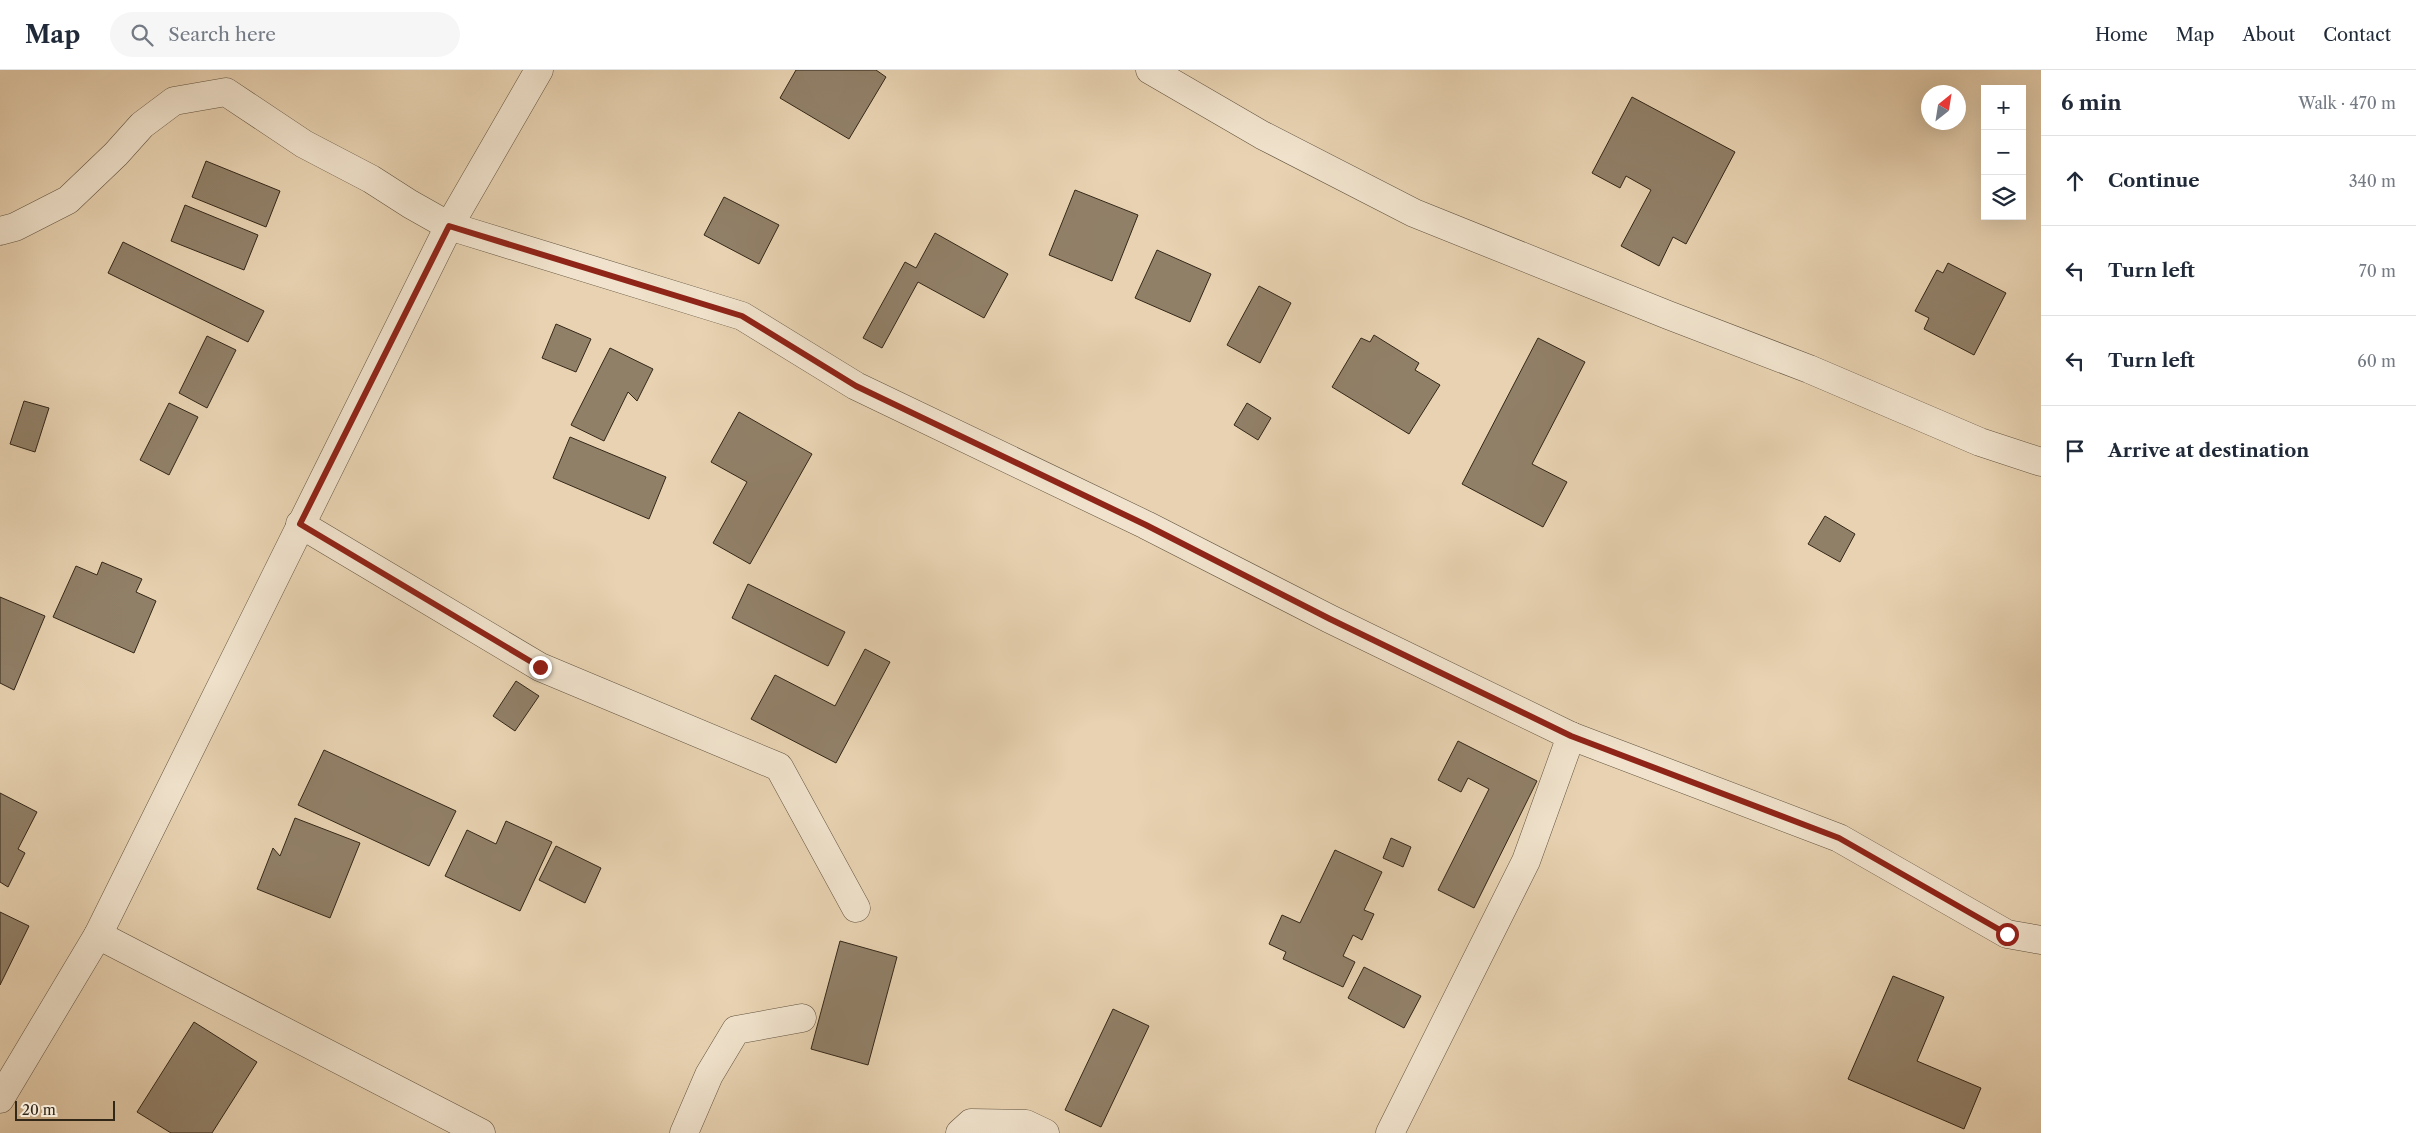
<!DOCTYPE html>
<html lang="en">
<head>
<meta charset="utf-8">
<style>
  :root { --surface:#fff; --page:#f6f6f7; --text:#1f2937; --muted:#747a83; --line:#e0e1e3 }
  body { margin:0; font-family:"Libre Caslon Text",serif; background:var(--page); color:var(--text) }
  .controls { position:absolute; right:15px; top:15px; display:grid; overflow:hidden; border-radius:0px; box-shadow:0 5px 20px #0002 }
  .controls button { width:45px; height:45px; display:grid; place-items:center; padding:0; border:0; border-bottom:1px solid var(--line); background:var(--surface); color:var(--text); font:25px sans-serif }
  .compass { position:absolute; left:1921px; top:15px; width:45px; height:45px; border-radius:50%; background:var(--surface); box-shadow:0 5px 20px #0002; rotate:30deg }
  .scale { position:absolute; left:15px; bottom:12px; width:100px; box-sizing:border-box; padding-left:5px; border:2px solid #332718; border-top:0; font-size:14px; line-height:18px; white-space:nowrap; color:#332718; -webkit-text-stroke:4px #f0e2cc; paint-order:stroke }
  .stop { position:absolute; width:15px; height:15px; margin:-11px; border:4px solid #8f2418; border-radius:50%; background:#fff }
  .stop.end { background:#8f2418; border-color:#fff; box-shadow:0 1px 5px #0008 }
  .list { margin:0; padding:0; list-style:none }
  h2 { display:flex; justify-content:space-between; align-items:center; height:65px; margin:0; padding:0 20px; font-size:21px }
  h2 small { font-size:16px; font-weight:400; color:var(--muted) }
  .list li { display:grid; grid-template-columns:32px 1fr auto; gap:15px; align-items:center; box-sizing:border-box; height:90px; padding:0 20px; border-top:1px solid var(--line) }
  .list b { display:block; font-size:19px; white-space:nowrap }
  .list em { font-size:16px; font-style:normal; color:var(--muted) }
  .icon { flex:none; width:28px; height:28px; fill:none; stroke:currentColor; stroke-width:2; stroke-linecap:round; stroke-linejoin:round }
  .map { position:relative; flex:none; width:2041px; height:1063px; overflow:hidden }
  header { display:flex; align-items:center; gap:30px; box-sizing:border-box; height:70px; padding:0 25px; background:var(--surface); border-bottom:1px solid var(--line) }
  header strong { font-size:24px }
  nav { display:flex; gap:28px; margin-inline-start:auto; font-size:18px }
  .search { width:350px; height:45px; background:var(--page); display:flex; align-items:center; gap:12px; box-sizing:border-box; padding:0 18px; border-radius:28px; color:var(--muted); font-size:19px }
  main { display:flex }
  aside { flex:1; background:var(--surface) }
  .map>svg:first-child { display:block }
</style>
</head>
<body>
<header>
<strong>Map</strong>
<div class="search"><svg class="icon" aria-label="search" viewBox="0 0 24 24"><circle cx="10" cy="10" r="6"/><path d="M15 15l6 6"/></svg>Search here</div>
<nav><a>Home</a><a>Map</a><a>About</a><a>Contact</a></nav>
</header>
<main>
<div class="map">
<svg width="2041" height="1063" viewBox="0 0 2041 1063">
  <rect width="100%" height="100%" fill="#e8d2b1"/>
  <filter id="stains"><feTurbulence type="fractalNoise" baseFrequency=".004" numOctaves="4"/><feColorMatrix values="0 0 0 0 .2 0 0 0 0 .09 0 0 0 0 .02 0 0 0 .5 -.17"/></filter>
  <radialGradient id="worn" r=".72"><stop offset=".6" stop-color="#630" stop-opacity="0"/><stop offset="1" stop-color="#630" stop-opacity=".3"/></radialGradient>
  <g fill="#918068" stroke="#332718">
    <polygon points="796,0 876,0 886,7 849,69 780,28"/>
    <polygon points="1632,27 1735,82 1686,174 1673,167 1659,196 1621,176 1651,120 1626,106 1620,118 1592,103"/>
    <polygon points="206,91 280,121 266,157 192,127"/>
    <polygon points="1075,120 1138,145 1112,211 1049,185"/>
    <polygon points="724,127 779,155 759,194 704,165"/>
    <polygon points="185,135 258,165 244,200 171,171"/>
    <polygon points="935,163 1008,204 984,248 918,212 882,278 863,268 905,192 916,198"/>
    <polygon points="123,172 264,241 248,272 108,203"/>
    <polygon points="1157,180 1211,204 1190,252 1135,228"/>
    <polygon points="1948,193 2006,223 1974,285 1924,259 1929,248 1915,241 1937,200 1943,203"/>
    <polygon points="1259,216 1291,233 1260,293 1227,275"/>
    <polygon points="556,254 591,269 576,302 542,288"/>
    <polygon points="1374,265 1419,293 1415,300 1440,315 1409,364 1332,317 1361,268 1370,272"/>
    <polygon points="207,266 236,280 207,338 179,323"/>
    <polygon points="1538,268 1585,292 1532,394 1567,412 1543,457 1462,414"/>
    <polygon points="610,278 653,299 637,331 628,322 604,371 571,355"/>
    <polygon points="24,331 49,338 35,382 10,374"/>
    <polygon points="169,333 198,347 169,405 140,390"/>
    <polygon points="1247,333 1271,348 1258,370 1234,355"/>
    <polygon points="739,342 812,384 750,494 713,473 747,412 711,392"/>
    <polygon points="570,367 666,407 649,449 553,408"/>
    <polygon points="1825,446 1855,464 1840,492 1808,474"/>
    <polygon points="102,492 142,509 136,522 156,531 134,583 53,547 76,496 97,505"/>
    <polygon points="748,514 845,562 828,596 732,548"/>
    <polygon points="0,527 45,546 14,620 0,613"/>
    <polygon points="865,579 890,592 836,693 751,649 775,605 835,636"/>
    <polygon points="516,611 539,626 515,661 493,646"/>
    <polygon points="1458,671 1537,711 1474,838 1438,820 1489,719 1468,708 1461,722 1438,710"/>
    <polygon points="324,680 456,741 429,796 298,735"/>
    <polygon points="0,723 37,742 18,779 25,783 8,817 0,812"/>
    <polygon points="295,748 360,773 330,848 257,819 273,778 280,786"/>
    <polygon points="506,751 552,772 520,841 445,806 467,760 496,774"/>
    <polygon points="1391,768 1411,777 1403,797 1383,788"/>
    <polygon points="556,776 601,798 585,833 539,810"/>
    <polygon points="1335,780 1382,802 1364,840 1374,844 1362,870 1353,865 1343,886 1355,892 1343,917 1283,889 1286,882 1269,874 1282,845 1300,853"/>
    <polygon points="0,842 29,856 0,915"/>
    <polygon points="840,871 897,887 868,995 811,979"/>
    <polygon points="1364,897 1421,926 1404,958 1348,928"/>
    <polygon points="1893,906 1944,927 1917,991 1981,1018 1964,1059 1848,1009"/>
    <polygon points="1113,939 1149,956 1101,1057 1065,1040"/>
    <polygon points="194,952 257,992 212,1063 171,1063 137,1042"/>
  </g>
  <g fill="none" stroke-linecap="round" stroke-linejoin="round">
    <defs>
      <g id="minor">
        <polyline points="1150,0 1262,65 1414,143 1668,245 1809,299 1980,372 2041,392"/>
        <polyline points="0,161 15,157 68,130 116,84 142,55 174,31 226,22 304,74 371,109 410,134 449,156 742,246 856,316 1146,455 1330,549 1571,666 1839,768 2007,864 2041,870"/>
        <polyline points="300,454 540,597 779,697 856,838"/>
        <polyline points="98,865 481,1063"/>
        <polyline points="684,1063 709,1005 736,960 802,948"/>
        <polyline points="960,1063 971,1053 1026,1054 1045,1063"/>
        <polyline points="1390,1063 1526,791 1571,666"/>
      </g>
      <polyline id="tertiary" points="0,1029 98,865 449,156 539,0"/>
    </defs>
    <use href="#minor" stroke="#60523e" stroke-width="29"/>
    <use href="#tertiary" stroke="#60523e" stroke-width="29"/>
    <use href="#minor" stroke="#f0e2cc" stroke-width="28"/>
    <use href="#tertiary" stroke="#f0e2cc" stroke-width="28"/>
  </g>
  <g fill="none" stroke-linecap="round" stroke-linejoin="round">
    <polyline stroke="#8f2418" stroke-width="6" points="540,597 300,454 449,156 742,246 856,316 1146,455 1330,549 1571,666 1839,768 2007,864"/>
  </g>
  <rect width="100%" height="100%" filter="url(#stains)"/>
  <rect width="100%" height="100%" fill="url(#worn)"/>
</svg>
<div class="controls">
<button>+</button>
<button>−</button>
<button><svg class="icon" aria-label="layers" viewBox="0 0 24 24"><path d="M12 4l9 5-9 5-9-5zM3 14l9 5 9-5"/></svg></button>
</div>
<svg class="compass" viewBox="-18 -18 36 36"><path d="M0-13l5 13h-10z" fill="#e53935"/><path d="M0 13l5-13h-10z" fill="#747a83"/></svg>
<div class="scale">20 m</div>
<div class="stop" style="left:2007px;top:864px"></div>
<div class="stop end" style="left:540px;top:597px"></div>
</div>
<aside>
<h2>6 min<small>Walk · 470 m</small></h2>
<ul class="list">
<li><svg class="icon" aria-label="ahead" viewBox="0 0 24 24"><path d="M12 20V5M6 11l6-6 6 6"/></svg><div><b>Continue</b></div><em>340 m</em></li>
<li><svg class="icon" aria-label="left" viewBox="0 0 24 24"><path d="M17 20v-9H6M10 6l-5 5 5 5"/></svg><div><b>Turn left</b></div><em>70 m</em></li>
<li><svg class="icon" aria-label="left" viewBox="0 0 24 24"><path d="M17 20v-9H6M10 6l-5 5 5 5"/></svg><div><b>Turn left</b></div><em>60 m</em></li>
<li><svg class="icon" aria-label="arrive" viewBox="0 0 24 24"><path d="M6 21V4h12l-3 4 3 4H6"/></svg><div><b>Arrive at destination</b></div></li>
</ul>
</aside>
</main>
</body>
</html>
